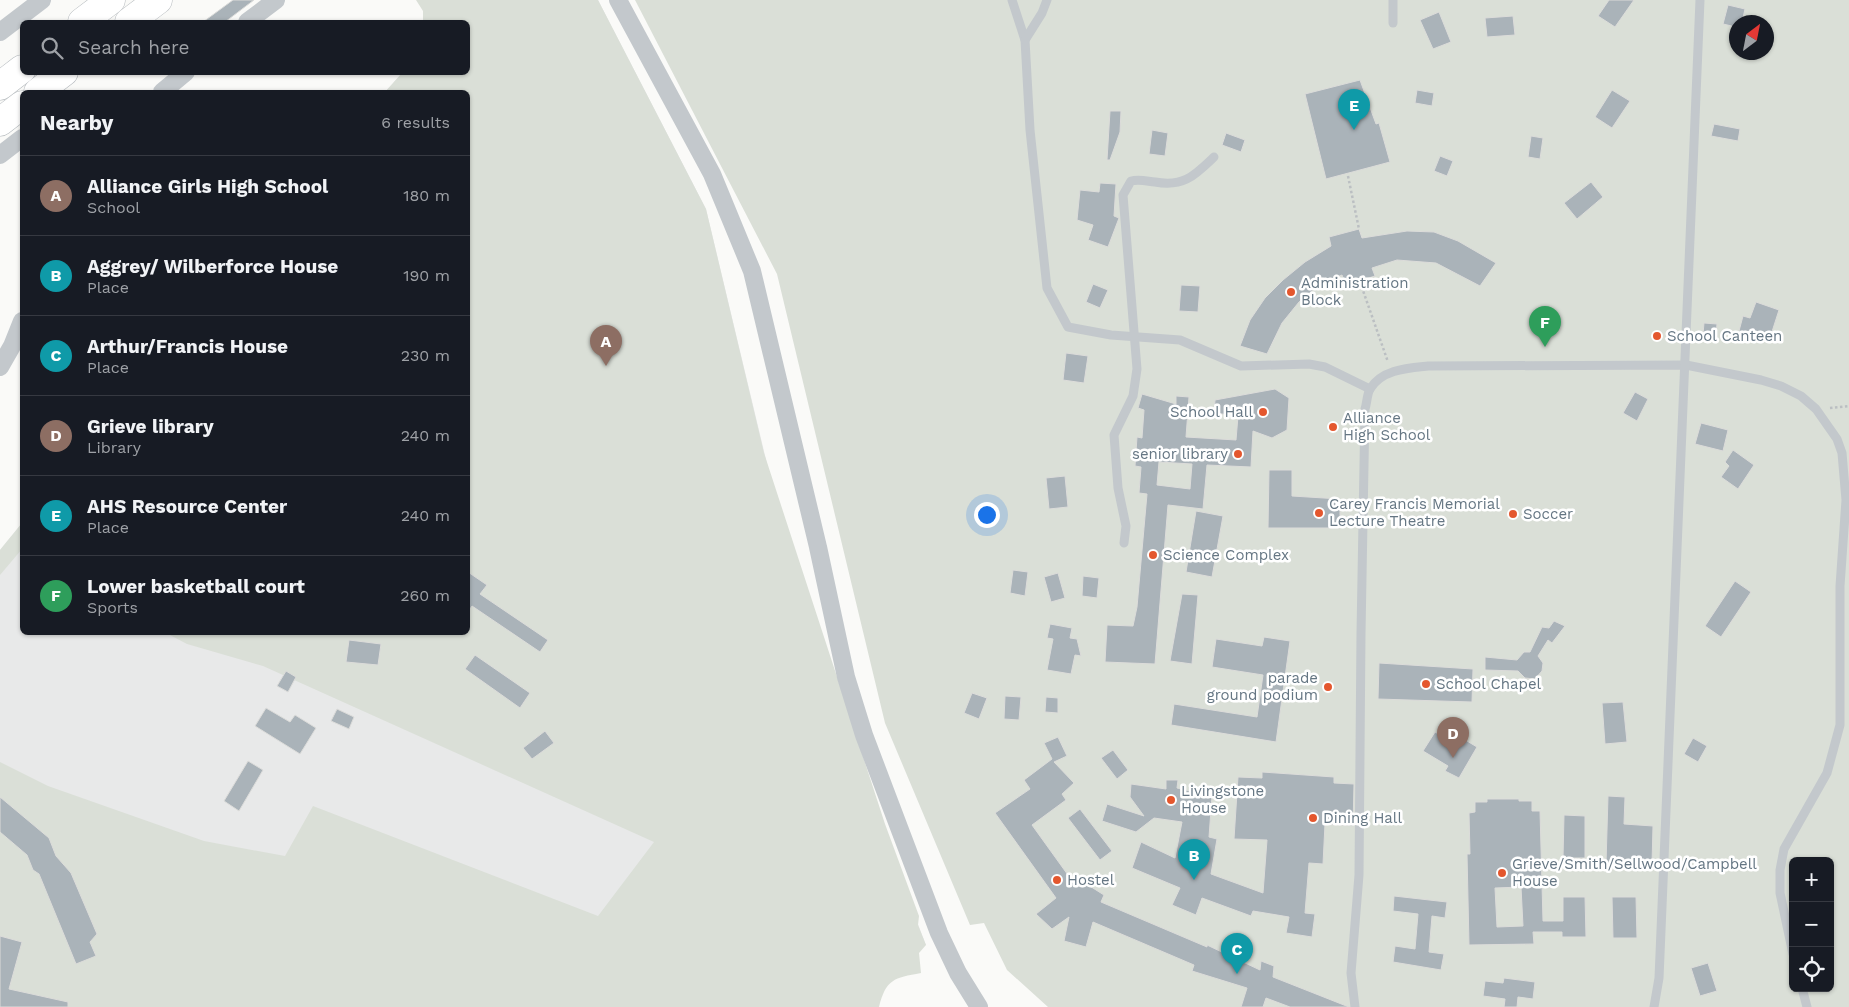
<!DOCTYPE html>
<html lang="en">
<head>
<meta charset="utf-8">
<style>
  :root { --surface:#171b24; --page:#20242c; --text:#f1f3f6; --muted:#9ea1a6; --line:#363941; --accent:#7c3aed }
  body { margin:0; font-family:"Work Sans",sans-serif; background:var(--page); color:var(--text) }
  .controls { position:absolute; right:15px; bottom:15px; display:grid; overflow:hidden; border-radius:8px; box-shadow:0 1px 4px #0004 }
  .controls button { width:45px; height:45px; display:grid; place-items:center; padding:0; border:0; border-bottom:1px solid var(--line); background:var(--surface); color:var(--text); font:25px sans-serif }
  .compass { position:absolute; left:1729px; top:15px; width:45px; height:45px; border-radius:50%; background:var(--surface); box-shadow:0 1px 4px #0004; rotate:32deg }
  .you { position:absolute; left:986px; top:514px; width:18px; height:18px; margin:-12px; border:4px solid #fff; border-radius:50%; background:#1a73e8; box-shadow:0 0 0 8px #1a73e833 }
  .badge { display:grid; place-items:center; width:32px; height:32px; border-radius:50%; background:var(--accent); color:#fff; font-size:16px; font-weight:700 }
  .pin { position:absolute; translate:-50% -41px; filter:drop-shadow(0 1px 2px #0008) }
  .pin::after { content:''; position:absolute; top:26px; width:18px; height:15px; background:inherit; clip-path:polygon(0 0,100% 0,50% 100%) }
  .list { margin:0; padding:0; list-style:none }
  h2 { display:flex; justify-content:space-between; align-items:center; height:65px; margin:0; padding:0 20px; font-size:21px }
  h2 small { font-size:16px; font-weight:400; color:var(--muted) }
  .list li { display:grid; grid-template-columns:32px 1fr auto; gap:15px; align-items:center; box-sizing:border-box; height:80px; padding:0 20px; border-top:1px solid var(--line) }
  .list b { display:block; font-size:19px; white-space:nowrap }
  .list p { margin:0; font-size:16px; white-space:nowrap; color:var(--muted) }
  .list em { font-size:16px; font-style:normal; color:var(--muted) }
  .icon { flex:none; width:28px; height:28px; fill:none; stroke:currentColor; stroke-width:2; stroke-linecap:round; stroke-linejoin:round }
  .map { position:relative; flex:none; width:1849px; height:1007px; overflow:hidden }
  .search { position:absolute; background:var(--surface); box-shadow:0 1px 4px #0004; left:20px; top:20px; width:450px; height:55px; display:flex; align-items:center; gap:12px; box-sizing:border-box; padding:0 18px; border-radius:8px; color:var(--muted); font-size:19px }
  .panel { position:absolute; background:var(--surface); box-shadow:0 1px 4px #0004; left:20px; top:90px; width:450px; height:545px; border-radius:8px }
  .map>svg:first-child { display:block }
</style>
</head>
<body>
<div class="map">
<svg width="1849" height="1007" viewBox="0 0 1849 1007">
  <rect width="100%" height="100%" fill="#fafaf8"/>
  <polygon fill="#e8e9e9" points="462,0 598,0 706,209 810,643 926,945 0,1007 0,550 22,523 22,632 468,632 468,92 385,92 402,73 468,72 468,22"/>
  <g fill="#dadfd7" fill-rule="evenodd">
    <path d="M416,0H598L706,209L764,453L885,824L919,916L918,925L926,945L919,953L921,973C894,978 886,979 879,1007H0V762L48,786L204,841L285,856L313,806L598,916L654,842L263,666L187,644L166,633L468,632V92H385L402,73L468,72V22H423V11Z"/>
    <path d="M635,0H1849V1007H1048L1007,970L984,923L970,925L885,723L777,274ZM1736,22H1766V52H1736ZM1793,861H1830V988H1793Z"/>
    <polygon points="22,523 22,549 0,575 0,550"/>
  </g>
  <g fill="#aab3b9" stroke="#dcdcda" fill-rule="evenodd">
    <polygon points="233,0 254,0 225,22 203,22"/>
    <polygon points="1609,0 1634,0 1615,27 1598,16"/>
    <polygon points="1728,5 1745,9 1742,22 1736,22 1736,27 1723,24"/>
    <polygon points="1439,12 1451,42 1433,49 1420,20"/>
    <polygon points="1513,16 1515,35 1487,37 1485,18"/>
    <polygon points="1360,80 1376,124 1379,123 1390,162 1326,179 1305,94"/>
    <polygon points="1417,90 1434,93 1432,106 1415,103"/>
    <polygon points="1612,90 1630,101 1612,128 1595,117"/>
    <polygon points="1110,111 1121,111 1120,132 1110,160 1107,160"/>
    <polygon points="1714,124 1740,129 1738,141 1711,136"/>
    <polygon points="1152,130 1168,133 1165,156 1149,154"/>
    <polygon points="1226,133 1245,140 1241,152 1222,145"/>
    <polygon points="1531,136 1543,138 1540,159 1528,157"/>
    <polygon points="1440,156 1453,161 1447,176 1434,171"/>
    <polygon points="1591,182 1603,197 1577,219 1564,203"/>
    <polygon points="1100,183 1116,184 1114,216 1119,218 1108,247 1088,240 1093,225 1077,220 1080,190 1099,192"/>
    <polygon points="1359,229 1362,238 1407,231 1434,232 1458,241 1496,263 1480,286 1436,263 1397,260 1372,268 1375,276 1346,285 1342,275 1320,284 1299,302 1282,323 1267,354 1240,346 1250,320 1265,298 1283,280 1305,262 1331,246 1329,237"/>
    <polygon points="1093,284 1108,290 1100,308 1086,302"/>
    <polygon points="1181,285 1200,286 1198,312 1179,311"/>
    <polygon points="1756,302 1779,310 1769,341 1739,331 1743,316 1750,318"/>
    <polygon points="1704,323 1717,324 1716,335 1703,334"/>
    <polygon points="1066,353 1088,356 1084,383 1063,380"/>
    <path d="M1275,389L1289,398L1287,430L1272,438L1253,431L1251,467L1207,465L1203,509L1168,505L1155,664L1105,662L1107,625L1133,626L1137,607L1147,494L1139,493L1141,467L1135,466L1137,437L1142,438L1144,410L1138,408L1142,394L1176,404V396L1189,397L1186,437L1236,440L1238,416L1214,413L1215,400ZM1159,462L1192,464L1190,489L1157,485Z"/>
    <polygon points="1635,392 1648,399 1637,421 1623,413"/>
    <polygon points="1701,423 1728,430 1723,451 1695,444"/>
    <polygon points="1733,450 1754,465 1738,489 1721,477 1729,466 1725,462"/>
    <polygon points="1269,470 1292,470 1292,496 1340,499 1340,528 1268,528"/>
    <polygon points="1065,476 1068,507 1049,509 1046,478"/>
    <polygon points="1196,511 1223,516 1212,577 1186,572"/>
    <polygon points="1013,570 1028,572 1025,596 1010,593"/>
    <polygon points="468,572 487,585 480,594 548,640 540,652 472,606 468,612"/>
    <polygon points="1058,573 1065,598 1051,602 1044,577"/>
    <polygon points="1083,576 1099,578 1097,598 1082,596"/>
    <polygon points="1735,581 1751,592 1721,637 1705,626"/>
    <polygon points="1182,594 1198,595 1192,664 1170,661"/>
    <polygon points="1554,621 1565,626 1552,643 1548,640 1538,656 1543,663 1542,671 1535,679 1525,678 1518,671 1485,670 1485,657 1517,660 1524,652 1530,652 1542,627 1549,628"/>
    <polygon points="1050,624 1072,628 1070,638 1077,639 1081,656 1075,655 1071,674 1047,670 1053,639 1047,638"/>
    <polygon points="1264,637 1290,641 1276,742 1171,725 1174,704 1257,717 1263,675 1212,667 1216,639 1262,646"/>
    <polygon points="349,640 381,644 378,665 346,662"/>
    <polygon points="475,655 530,693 520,708 465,669"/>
    <polygon points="1379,663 1473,669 1472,702 1378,699"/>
    <polygon points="286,671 296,677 288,692 277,686"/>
    <polygon points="972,693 987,698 979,719 964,713"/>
    <polygon points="1005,696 1021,697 1019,720 1004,719"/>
    <polygon points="1046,697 1058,698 1058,713 1045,712"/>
    <polygon points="1623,702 1627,742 1605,744 1602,703"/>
    <polygon points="266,708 290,722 295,715 316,728 300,754 255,726"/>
    <polygon points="337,709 354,717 349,729 331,721"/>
    <polygon points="545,731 554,743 532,759 523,748"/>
    <polygon points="1435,732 1458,745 1462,738 1477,747 1459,778 1445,771 1448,766 1423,751"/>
    <polygon points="1058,737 1067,756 1054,762 1074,783 1062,794 1066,800 1032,825 1073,882 1077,878 1104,895 1101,902 1207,947 1207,945 1260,970 1261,961 1274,966 1273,977 1349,1007 1290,1007 1266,998 1263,1007 1241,1007 1247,988 1192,971 1194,965 1093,922 1086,947 1064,941 1069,917 1052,929 1036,914 1056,898 995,813 1030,789 1024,780 1052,759 1044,743"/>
    <polygon points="1693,738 1707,746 1698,762 1684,754"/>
    <polygon points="1113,750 1128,770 1117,779 1101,758"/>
    <polygon points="248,761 263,770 239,811 224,801"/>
    <polygon points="1262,772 1334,777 1334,783 1354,784 1353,826 1325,824 1323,864 1309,863 1305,913 1315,914 1312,937 1286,933 1289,917 1253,911 1251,916 1202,898 1196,915 1172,905 1180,888 1132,868 1141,842 1175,858 1182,822 1154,818 1136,832 1102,821 1107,804 1144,816 1130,797 1131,784 1166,789 1166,780 1178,780 1177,788 1212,796 1209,837 1217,839 1211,874 1263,893 1267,840 1234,839 1238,777 1262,778"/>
    <polygon points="1608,796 1625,797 1624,824 1653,826 1652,864 1606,864"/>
    <polygon points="0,797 49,838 56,856 71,873 97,934 90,942 96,956 76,964 39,874 33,870 27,855 0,832"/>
    <path d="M1487,799H1519V801H1532V811H1540L1543,921H1563V897H1585L1586,937H1562V932H1533L1534,944L1469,945L1467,854H1470L1469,813L1475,812V802H1487ZM1521,887L1523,926L1497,927L1495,888Z"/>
    <polygon points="1080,809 1112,851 1100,860 1068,818"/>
    <polygon points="1564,815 1585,816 1585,858 1563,858"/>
    <polygon points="1394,896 1447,902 1445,918 1432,916 1429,952 1444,954 1441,970 1393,962 1395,946 1415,949 1418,914 1393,911"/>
    <polygon points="1612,897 1636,897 1637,938 1613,938"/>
    <polygon points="0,936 22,942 9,989 68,1002 68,1007 0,1007"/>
    <polygon points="1708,963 1717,991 1700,996 1691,968"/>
    <polygon points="1504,978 1535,982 1533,999 1518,997 1517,1007 1504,1007 1505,999 1483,996 1485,981 1503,983"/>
  </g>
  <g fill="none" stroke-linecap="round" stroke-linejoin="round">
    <defs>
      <g id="highway">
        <polyline points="82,22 111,0"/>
        <polyline points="129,22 158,0"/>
        <polyline points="0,86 22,69"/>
        <polyline points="38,92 64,72"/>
        <polyline points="0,122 22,105"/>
      </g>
    </defs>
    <use href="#highway" stroke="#b4b9bd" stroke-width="29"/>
    <g stroke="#bbbfc2" stroke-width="2.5" stroke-dasharray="2.5 2.5" stroke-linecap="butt">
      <polyline points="1348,176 1359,229"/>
      <polyline points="1360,282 1388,362"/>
      <polyline points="1830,408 1849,406"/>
    </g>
    <g stroke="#c3c8cc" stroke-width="9">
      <polyline points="1012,0 1025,40 1030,130 1047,288 1068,327 1111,335 1180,340 1241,366 1309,364 1325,367 1370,389"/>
      <polyline points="1393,23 1393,0"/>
      <polyline points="1025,40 1042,13 1047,0"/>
      <path d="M1124,543L1126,526L1118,488L1114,435L1133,396L1137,369L1123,195L1131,181C1139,179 1146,181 1155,182C1184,187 1194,176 1214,157"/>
      <polyline points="1802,988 1807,1007"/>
      <path d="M1355,1007L1351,973L1359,875L1361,633L1365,409C1367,403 1367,394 1370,389C1382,369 1409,368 1428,366L1686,365L1761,380L1781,386L1801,396L1816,409L1837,439L1842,453L1846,500L1840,586V725L1827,773L1784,849L1780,870V893L1793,954"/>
      <polyline points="1654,1007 1659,978 1700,0"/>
    </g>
    <g stroke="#c3c8cc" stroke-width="18">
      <polyline points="618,0 712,174 752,271 818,547 846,677 864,735 939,933 958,973 979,1007"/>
      <polyline points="247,22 276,0"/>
      <polyline points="0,32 42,0"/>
      <polyline points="162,92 186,72"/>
      <polyline points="0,155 22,138"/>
      <polyline points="0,367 12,346 22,321"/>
    </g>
    <use href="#highway" stroke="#fff" stroke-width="28"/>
  </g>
  <g fill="#e4572e" stroke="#fff" stroke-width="2">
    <circle cx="1291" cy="292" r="5"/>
    <circle cx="1657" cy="336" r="5"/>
    <circle cx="1263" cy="412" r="5"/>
    <circle cx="1333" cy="427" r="5"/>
    <circle cx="1238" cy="454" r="5"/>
    <circle cx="1319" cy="513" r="5"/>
    <circle cx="1513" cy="514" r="5"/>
    <circle cx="1153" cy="555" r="5"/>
    <circle cx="1426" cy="684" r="5"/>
    <circle cx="1328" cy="687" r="5"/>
    <circle cx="1171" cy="800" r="5"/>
    <circle cx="1313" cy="818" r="5"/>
    <circle cx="1502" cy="873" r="5"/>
    <circle cx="1057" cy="880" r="5"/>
  </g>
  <g text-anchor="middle" stroke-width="5" stroke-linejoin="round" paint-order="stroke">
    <g font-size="15" fill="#657683" stroke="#fff" text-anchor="start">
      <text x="1301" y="288">Administration<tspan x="1301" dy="17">Block</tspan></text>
      <text x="1667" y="341">School Canteen</text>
      <text x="1253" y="417" text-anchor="end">School Hall</text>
      <text x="1343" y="423">Alliance<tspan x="1343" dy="17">High School</tspan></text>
      <text x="1228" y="459" text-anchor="end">senior library</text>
      <text x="1329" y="509">Carey Francis Memorial<tspan x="1329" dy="17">Lecture Theatre</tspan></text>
      <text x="1523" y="519">Soccer</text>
      <text x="1163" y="560">Science Complex</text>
      <text x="1318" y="683" text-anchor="end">parade<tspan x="1318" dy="17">ground podium</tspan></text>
      <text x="1436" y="689">School Chapel</text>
      <text x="1181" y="796">Livingstone<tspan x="1181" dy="17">House</tspan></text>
      <text x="1323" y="823">Dining Hall</text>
      <text x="1512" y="869">Grieve/Smith/Sellwood/Campbell<tspan x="1512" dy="17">House</tspan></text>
      <text x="1067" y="885">Hostel</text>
    </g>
  </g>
</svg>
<div class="controls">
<button>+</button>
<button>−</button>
<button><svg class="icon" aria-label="locate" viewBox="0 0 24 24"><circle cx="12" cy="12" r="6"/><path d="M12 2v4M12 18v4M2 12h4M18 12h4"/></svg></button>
</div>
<svg class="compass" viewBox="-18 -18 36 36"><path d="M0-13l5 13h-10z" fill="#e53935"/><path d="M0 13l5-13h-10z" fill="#9ea1a6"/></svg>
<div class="you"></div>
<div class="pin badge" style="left:606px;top:366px;background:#8d6e63">A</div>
<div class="pin badge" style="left:1194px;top:880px;background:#0f9aa8">B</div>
<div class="pin badge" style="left:1237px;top:974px;background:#0f9aa8">C</div>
<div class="pin badge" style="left:1453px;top:758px;background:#8d6e63">D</div>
<div class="pin badge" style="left:1354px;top:130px;background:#0f9aa8">E</div>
<div class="pin badge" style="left:1545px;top:347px;background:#2e9e5b">F</div>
<div class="search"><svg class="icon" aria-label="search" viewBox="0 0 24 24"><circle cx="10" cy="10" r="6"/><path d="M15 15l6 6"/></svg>Search here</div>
<section class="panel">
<h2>Nearby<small>6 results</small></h2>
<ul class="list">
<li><span class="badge" style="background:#8d6e63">A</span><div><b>Alliance Girls High School</b><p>School</p></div><em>180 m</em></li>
<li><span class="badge" style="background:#0f9aa8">B</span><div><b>Aggrey/ Wilberforce House</b><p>Place</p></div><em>190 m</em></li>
<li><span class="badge" style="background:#0f9aa8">C</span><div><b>Arthur/Francis House</b><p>Place</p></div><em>230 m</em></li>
<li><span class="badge" style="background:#8d6e63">D</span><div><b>Grieve library</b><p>Library</p></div><em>240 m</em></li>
<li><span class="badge" style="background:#0f9aa8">E</span><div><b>AHS Resource Center</b><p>Place</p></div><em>240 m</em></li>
<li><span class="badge" style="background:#2e9e5b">F</span><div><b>Lower basketball court</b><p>Sports</p></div><em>260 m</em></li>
</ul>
</section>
</div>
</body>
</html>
